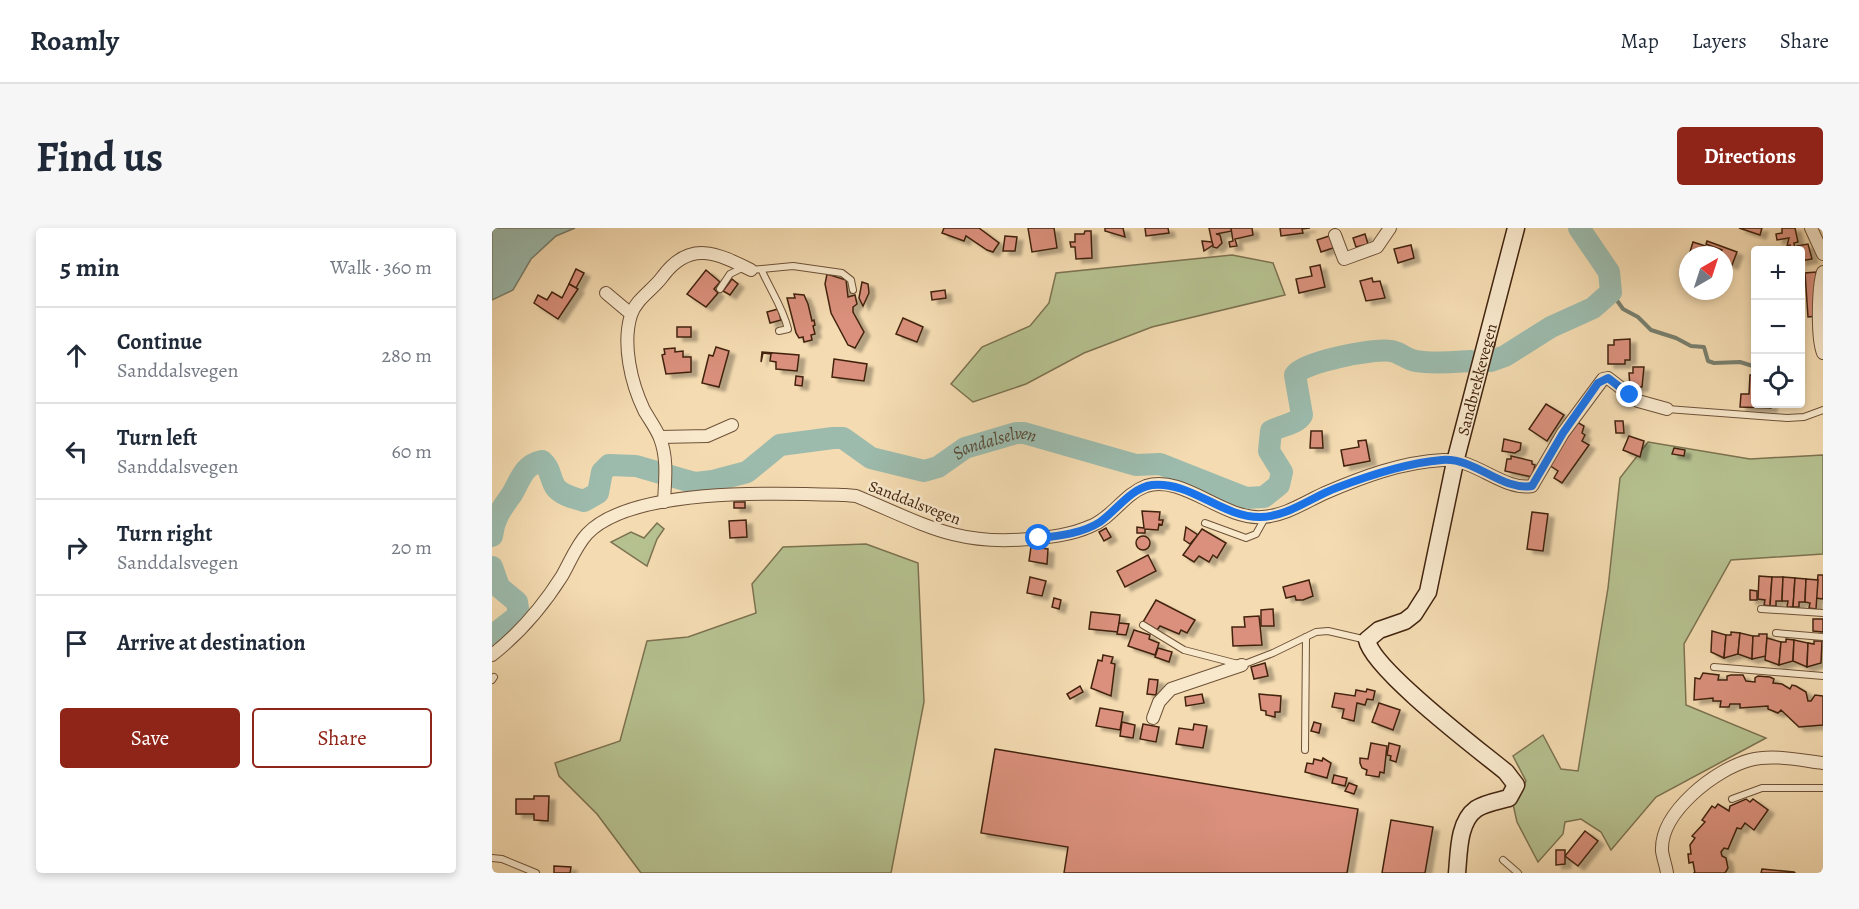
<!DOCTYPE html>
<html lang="en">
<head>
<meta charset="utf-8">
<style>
  :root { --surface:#fff; --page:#f6f6f7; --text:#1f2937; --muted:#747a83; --line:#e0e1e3; --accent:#8f2418 }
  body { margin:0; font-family:Alegreya,serif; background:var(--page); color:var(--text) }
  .controls { position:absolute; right:18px; top:18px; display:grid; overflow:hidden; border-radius:6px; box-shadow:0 3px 9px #0003 }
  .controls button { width:54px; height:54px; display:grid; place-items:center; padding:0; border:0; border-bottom:2px solid var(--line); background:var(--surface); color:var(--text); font:30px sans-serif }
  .compass { position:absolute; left:1187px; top:18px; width:54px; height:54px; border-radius:50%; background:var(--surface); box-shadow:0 3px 9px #0003; rotate:39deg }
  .stop { position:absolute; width:18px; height:18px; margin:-14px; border:4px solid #1a73e8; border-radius:50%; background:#fff }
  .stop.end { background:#1a73e8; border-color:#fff; box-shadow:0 2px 6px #0008 }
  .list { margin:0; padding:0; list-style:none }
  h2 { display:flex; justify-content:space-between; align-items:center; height:78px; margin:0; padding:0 24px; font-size:26px }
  h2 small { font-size:20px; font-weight:400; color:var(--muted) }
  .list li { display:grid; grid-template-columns:39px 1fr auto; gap:18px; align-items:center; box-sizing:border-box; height:96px; padding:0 24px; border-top:2px solid var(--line) }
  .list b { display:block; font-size:22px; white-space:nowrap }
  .list p { margin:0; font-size:20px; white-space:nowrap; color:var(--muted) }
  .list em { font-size:20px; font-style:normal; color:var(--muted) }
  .actions { display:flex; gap:12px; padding:18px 24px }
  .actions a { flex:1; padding:14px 0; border:2px solid var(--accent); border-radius:6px; text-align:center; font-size:21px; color:var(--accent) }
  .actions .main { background:var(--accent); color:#fff }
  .icon { flex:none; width:33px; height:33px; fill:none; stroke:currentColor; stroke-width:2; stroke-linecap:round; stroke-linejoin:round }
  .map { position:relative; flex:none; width:1331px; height:645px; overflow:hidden; border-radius:6px }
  header { display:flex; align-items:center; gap:36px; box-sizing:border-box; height:84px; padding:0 30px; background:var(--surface); border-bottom:2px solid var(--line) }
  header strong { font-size:28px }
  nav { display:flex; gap:33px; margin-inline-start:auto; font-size:21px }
  .intro { display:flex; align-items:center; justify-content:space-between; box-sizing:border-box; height:144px; padding:0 36px }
  h1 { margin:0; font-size:42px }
  .button { padding:15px 27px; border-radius:6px; background:var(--accent); color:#fff; font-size:21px; font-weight:700 }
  main { display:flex; gap:36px; padding:0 36px }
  aside { flex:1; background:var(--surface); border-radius:6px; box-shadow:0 3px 9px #0003 }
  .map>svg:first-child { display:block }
</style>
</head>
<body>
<header>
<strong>Roamly</strong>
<nav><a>Map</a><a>Layers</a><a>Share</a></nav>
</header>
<div class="intro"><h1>Find us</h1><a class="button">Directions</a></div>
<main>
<aside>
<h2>5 min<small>Walk · 360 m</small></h2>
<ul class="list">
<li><svg class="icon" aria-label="ahead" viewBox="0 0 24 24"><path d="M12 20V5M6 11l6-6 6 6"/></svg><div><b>Continue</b><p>Sanddalsvegen</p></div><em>280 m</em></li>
<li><svg class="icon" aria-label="left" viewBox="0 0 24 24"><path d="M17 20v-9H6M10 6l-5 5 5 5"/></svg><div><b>Turn left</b><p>Sanddalsvegen</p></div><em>60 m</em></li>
<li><svg class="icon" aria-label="right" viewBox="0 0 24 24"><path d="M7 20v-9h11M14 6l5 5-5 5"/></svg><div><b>Turn right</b><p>Sanddalsvegen</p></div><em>20 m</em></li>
<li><svg class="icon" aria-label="arrive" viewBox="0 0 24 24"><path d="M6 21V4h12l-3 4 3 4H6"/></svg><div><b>Arrive at destination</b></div></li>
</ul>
<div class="actions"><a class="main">Save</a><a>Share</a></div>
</aside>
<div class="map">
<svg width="1331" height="645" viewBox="0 0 1331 645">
  <defs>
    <filter id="shadow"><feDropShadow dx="6" dy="4" stdDeviation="1.5" flood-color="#0004"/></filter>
  </defs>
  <rect width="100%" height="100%" fill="#f4dbb1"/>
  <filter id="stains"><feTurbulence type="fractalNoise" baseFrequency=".00333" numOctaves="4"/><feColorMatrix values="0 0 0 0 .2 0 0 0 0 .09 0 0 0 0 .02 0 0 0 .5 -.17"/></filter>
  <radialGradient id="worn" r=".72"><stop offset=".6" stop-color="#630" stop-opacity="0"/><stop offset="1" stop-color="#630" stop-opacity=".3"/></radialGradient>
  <g fill="#b6c190" stroke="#7c7250" stroke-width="1.5">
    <polygon points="740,27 781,35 793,67 660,99 592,125 534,156 481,174 459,156 490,119 538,98 557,75 564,45"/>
    <polygon points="1156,214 1258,231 1331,227 1331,326 1239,332 1192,416 1194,477 1274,510 1164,569 1119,622 1109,604 1089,591 1073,594 1071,606 1046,634 1025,594 1021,576 1034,553 1021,528 1051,507 1069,541 1086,543 1116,360 1128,250"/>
    <polygon points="165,295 172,301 165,311 155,338 119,314 139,304 152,310"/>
    <polygon points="374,316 426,335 432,474 399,645 149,645 105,586 67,548 63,535 128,513 155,413 196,409 264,385 260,356 291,319"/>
  </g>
  <polygon fill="#9cbbad" stroke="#787f6e" stroke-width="1.5" points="0,0 83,0 64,8 39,31 21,62 0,72"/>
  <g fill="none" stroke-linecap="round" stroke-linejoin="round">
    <polyline stroke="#787f6e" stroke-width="4" points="1119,64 1131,81 1146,89 1159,102 1184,110 1199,118 1212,119 1216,133 1222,135 1248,134 1264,139"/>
    <g stroke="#9cbbad" stroke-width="22">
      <polyline points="999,133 1013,128 1059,99 1101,80 1119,64 1117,44 1087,0"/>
      <path id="s1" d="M0,308C2,290 10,280 20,266C29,251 31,237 50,233C59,240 58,252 64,260C71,268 83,270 92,273L106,265L110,244L117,237L144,238L203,255L221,253L255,244L288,217L341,210H351L379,230L432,243L446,239L473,220L524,205H532L644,237L668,236L754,270L772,269L787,257L790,244L777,223L779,203C789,197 804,197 810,187L803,147C810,134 883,120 899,123C908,124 915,132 924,133C942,136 961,134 979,133"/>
      <polyline points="0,339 7,359 25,374 27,387 0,408"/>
    </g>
  </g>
  <g fill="#da907c" stroke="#42240f" stroke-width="1.5" filter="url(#shadow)">
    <polygon points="452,0 487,0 507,15 501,24 495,22 474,8 472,13 450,5"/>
    <polygon points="536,0 562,0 565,20 540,24"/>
    <polygon points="613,0 631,0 633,9 613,3"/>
    <polygon points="653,0 676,0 677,5 654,8"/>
    <polygon points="717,0 739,0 740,3 724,6 728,7 730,15 725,20 721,19"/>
    <polygon points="739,0 760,0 761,7 743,11 745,18 738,19 737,14 741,13"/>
    <polygon points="788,0 818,0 810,1 811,5 789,8"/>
    <polygon points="1247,0 1270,0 1268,7"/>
    <polygon points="1290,0 1303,0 1306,14 1302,15 1303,21 1305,18 1316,16 1320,31 1308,33 1308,22 1299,22 1298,17 1295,18 1297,10 1285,12 1284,6 1290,5"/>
    <polygon points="593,3 599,3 600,30 584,31 583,19 579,19 578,14 583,14 583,6 592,6"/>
    <polygon points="873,6 876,16 864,19 861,10"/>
    <polygon points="840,7 844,19 829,24 825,12"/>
    <polygon points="513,8 525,9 523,23 511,23"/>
    <polygon points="710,13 720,14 721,17 712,23"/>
    <polygon points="1215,13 1245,24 1240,37 1232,34 1232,27 1228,27 1230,22 1214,16"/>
    <polygon points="1201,14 1229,23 1228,27 1197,27"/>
    <polygon points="919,17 922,30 906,35 902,21"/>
    <polygon points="828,37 833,59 807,65 804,51 820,48 818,39"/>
    <polygon points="84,41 92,45 84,60 77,56"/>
    <polygon points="214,42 228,54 222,61 226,65 214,79 195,66"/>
    <polygon points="1324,44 1326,88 1316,89 1313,45"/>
    <polygon points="335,46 354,52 356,69 363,67 365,76 361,79 361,84 372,104 363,120 356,117 339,85 333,56"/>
    <polygon points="880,50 881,54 888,53 893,70 874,73 868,53"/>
    <polygon points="240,51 246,56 238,67 231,63"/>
    <polygon points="370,54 376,56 377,65 371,78 367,70"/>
    <polygon points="77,56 86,61 66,91 42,75 46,67 55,72 60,64 70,70"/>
    <polygon points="453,62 454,70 440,72 439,64"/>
    <polygon points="302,66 312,67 316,76 320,93 322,92 323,97 321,98 323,106 319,107 320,112 312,114 311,109 307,110 304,105 295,70 303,70"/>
    <polygon points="286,81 289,92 278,95 275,84"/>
    <polygon points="411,90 431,99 425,114 404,106"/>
    <rect x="185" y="99" width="14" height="10"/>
    <polygon points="1138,111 1138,132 1133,132 1133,136 1116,136 1116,117 1122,117 1122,112"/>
    <polygon points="224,119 237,123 227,159 210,155 217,127 221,128"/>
    <polygon points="183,120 183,124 191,123 191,129 199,129 199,144 174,146 170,127 173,126 172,121"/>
    <polygon points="270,124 307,127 305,143 284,141 284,134 278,133 279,126 271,125 269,134"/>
    <polygon points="342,131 375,136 372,153 340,149"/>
    <polygon points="1141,139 1152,139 1150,159 1138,159 1137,145 1141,145"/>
    <polygon points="1258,147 1264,147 1264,176 1279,176 1279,180 1248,179 1249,166 1257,166"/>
    <polygon points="304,148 311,149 310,158 303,157"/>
    <polygon points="1054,176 1072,187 1055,213 1037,201"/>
    <polygon points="1123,193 1131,193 1132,205 1124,205"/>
    <polygon points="1085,194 1092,198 1090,205 1093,207 1090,213 1097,217 1070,255 1062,250 1066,243 1057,237"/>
    <polygon points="819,203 830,203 831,220 818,220"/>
    <polygon points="1137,208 1152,213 1148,229 1131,222"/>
    <polygon points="1012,211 1029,215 1028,222 1023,225 1010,223"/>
    <polygon points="874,212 878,233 852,238 849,222 867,219 866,213"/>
    <polygon points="1182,220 1193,222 1192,228 1180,226"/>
    <polygon points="1019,228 1040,233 1040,236 1043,237 1040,249 1013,243 1015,231 1019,231"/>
    <rect x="242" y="274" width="11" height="6"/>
    <polygon points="650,283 668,284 667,292 671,292 670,297 667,296 666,302 653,301 653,305 645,305 645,299 652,300"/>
    <polygon points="1040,284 1056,286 1051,323 1035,321"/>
    <polygon points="254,292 255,309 238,310 237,293"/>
    <polygon points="694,299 706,307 698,316 692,312"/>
    <polygon points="614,300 619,309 612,313 607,304"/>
    <polygon points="710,301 734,315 725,330 721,327 717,334 707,328 702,334 691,327"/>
    <circle cx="651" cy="315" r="7"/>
    <polygon points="539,319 556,321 555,336 537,333"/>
    <polygon points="656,327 664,343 633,359 625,343"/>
    <polygon points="1326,347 1331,347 1331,371 1324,370"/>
    <polygon points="1267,348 1280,349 1278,378 1272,377 1273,372 1266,371"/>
    <polygon points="538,349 554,353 550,368 535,365"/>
    <polygon points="1280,349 1291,349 1290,373 1284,373 1284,378 1278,378"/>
    <polygon points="1291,349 1303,350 1301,379 1295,379 1296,373 1290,373"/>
    <polygon points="1303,350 1314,351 1313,374 1307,374 1307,379 1301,379"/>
    <polygon points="1314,351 1326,352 1324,381 1317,380 1318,375 1313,374"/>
    <polygon points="817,352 821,368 811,372 804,372 803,368 794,370 791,359"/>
    <polygon points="1258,362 1265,363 1265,372 1258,372"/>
    <polygon points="562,370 569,372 567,381 560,379"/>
    <polygon points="664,372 703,392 695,405 689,402 687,406 668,398 665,402 651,394"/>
    <polygon points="781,381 782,398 769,398 769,382"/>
    <polygon points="599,384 628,387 626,404 597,401"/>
    <polygon points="767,388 770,417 741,418 740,399 753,399 752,389"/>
    <polygon points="1321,391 1331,391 1331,404 1321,403"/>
    <polygon points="627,395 637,396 634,407 625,406"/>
    <polygon points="642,402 658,407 657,411 667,415 663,427 636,418"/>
    <polygon points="1220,403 1234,407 1232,430 1219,424"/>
    <polygon points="1239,404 1248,405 1246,426 1232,430 1234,407 1239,407"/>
    <polygon points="1248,405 1261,408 1260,431 1246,426"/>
    <polygon points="1267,406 1275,406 1274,428 1260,431 1261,408 1267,408"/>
    <polygon points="1275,410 1289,414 1287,437 1273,432"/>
    <polygon points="1294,411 1302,412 1301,433 1287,437 1289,414 1294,414"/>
    <polygon points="1302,412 1316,415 1315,439 1301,433"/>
    <polygon points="1322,413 1330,413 1329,435 1315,439 1316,415 1322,416"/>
    <polygon points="666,420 680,424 677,434 663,429"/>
    <polygon points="611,427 621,429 619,435 623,436 619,468 599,460 606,432 610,433"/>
    <polygon points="773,435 776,448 762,451 759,439"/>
    <polygon points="1211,445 1227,447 1226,452 1235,452 1235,448 1239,447 1251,447 1254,453 1263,454 1263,450 1266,448 1278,449 1282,451 1281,455 1290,456 1298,461 1300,457 1304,458 1314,464 1316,473 1319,473 1323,467 1331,468 1331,497 1307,499 1289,482 1286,485 1276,481 1276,478 1248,480 1248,476 1238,476 1237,479 1228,479 1229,473 1221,473 1221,470 1202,472 1203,450 1208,451"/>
    <polygon points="657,451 666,452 664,467 655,466"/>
    <polygon points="588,458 591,464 578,471 575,466"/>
    <polygon points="875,461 883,463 881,472 875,471 873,477 865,475 862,493 850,490 852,481 840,479 843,465 863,468 864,462 874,464"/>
    <polygon points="710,466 712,475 694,478 693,469"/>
    <polygon points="767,466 789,468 788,484 783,484 783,489 774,487 774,483 769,482"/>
    <polygon points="887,475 908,482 901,502 880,494"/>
    <polygon points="608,480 631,484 628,502 604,498"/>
    <polygon points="630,494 643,497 641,510 628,508"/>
    <polygon points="822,494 829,496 827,505 819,503"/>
    <polygon points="651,496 667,499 664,514 648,511"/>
    <polygon points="702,496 715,498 711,520 684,516 687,500 701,502"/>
    <polygon points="879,515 895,518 892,545 888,544 887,549 874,547 875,542 870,540 868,535 868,530 876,531"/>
    <polygon points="897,515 908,518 904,534 898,532 899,528 895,527"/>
    <polygon points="503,521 866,581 855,645 572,645 576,619 489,605"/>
    <polygon points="831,530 839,535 835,550 813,544 815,535 821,536 822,531 830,533"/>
    <polygon points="842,547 855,550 853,558 840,555"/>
    <polygon points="857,555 865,558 862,566 853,563"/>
    <polygon points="42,568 57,568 56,593 42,592 42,586 24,586 24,571 42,571"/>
    <polygon points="1254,571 1258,574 1261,571 1276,582 1262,602 1253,595 1249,601 1245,600 1236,621 1232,620 1229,624 1230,628 1234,630 1236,640 1233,645 1201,645 1203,645 1201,634 1197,635 1196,626 1199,626 1198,617 1203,610 1200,608 1213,594 1210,592 1220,578 1223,580 1226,576 1237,583 1238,578"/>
    <polygon points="899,592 941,599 933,645 890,645"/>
    <polygon points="1093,603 1106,613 1086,638 1073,628"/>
    <polygon points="1064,622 1073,622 1073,636 1064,637"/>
    <polygon points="62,638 79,639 78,645 62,645"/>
    <polygon points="1270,641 1302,644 1303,645 1269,645"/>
  </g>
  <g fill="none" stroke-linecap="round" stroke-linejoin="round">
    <defs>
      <g id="lane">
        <polyline points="259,42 301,38 350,45 359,52 361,62"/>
        <path d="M270,43C279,63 291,80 296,101L287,103"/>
        <polyline points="228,61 238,46 248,41"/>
        <polyline points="1175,181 1295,190 1312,189 1331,182"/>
        <polyline points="713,295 754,310 764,306 773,290"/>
        <polyline points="1269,381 1331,385"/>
        <polyline points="651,397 692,422 750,437 781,425 824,404 836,403 875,412"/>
        <polyline points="1284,405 1331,409"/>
        <polyline points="1222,439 1331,448"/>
        <polyline points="0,452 2,449"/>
        <polyline points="813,522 814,409"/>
        <polyline points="1240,571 1270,560 1331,560"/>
        <polyline points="0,630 10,631 44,645"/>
        <polyline points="1011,632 1026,645"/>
      </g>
      <g id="street">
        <polyline points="1319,0 1331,26"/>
        <polyline points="843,7 852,31 885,19 898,0"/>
        <path d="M1331,44C1326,59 1325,110 1331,125"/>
        <polyline points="114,65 139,86"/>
        <polyline points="168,209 215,208 240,197"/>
        <path d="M172,274C173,252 176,231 168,210C164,200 157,191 152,182C139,155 130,116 139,87C144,71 161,62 171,48C198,12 225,25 259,42"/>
        <path d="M0,427C28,405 51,378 70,348C78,334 84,318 95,306C140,258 291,265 353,267L364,268C430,295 463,318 537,311C559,309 579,307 599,298C620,290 632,266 654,258C691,246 731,292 770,289C793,288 813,274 833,265C870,249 910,234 951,232C983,230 1011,263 1040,258L1071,205L1111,151L1116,150L1146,173L1175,181"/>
        <polyline points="661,490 667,474 679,461 750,437"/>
        <path d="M1175,645C1174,638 1171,630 1170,623C1168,584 1224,541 1258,532C1281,526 1307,532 1331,535"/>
      </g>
      <g id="secondary">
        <path id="s2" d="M965,645C967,625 966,594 984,581C993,575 1006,573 1017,570L1024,557L1014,544C987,522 880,441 875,412L887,402L913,393L922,386L936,364L963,234L1024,0"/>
      </g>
    </defs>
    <use href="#lane" stroke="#6e5238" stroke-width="8"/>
    <use href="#street" stroke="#6e5238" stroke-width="14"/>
    <use href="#secondary" stroke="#42240f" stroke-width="19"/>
    <use href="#lane" stroke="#f8e8cc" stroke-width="6"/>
    <use href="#street" stroke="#f8e8cc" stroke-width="12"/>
    <use href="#secondary" stroke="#f8e8cc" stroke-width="16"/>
  </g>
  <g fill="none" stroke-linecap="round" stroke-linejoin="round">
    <path stroke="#1a73e8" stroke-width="8" d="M547,310C568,308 591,305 608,294C625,282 639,260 660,257C699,253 729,289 768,289C795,289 820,269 844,260C878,247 914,235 950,232C983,229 1009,263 1040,258L1071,205L1106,155L1116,150L1138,167"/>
  </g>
  <g text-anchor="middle" stroke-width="5" stroke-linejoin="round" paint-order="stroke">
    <g font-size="16" fill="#42240f" stroke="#f8e8cc">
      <text dy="6" stroke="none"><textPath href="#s2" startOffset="627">Sandbrekkevegen</textPath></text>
      <text transform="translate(423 274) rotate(21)" y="6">Sanddalsvegen</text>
    </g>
    <g font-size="18" font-style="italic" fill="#584a36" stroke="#f8e8cc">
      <text dy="6" stroke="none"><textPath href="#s1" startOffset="618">Sandalselven</textPath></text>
    </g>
  </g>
  <rect width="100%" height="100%" filter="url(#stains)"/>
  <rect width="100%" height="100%" fill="url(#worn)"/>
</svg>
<div class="controls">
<button>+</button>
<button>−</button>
<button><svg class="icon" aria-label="locate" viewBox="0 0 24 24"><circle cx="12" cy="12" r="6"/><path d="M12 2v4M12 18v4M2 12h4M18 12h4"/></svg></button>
</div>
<svg class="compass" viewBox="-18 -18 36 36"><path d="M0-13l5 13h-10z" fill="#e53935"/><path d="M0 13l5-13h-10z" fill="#747a83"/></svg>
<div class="stop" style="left:547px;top:310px"></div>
<div class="stop end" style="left:1138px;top:167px"></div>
</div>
</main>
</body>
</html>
